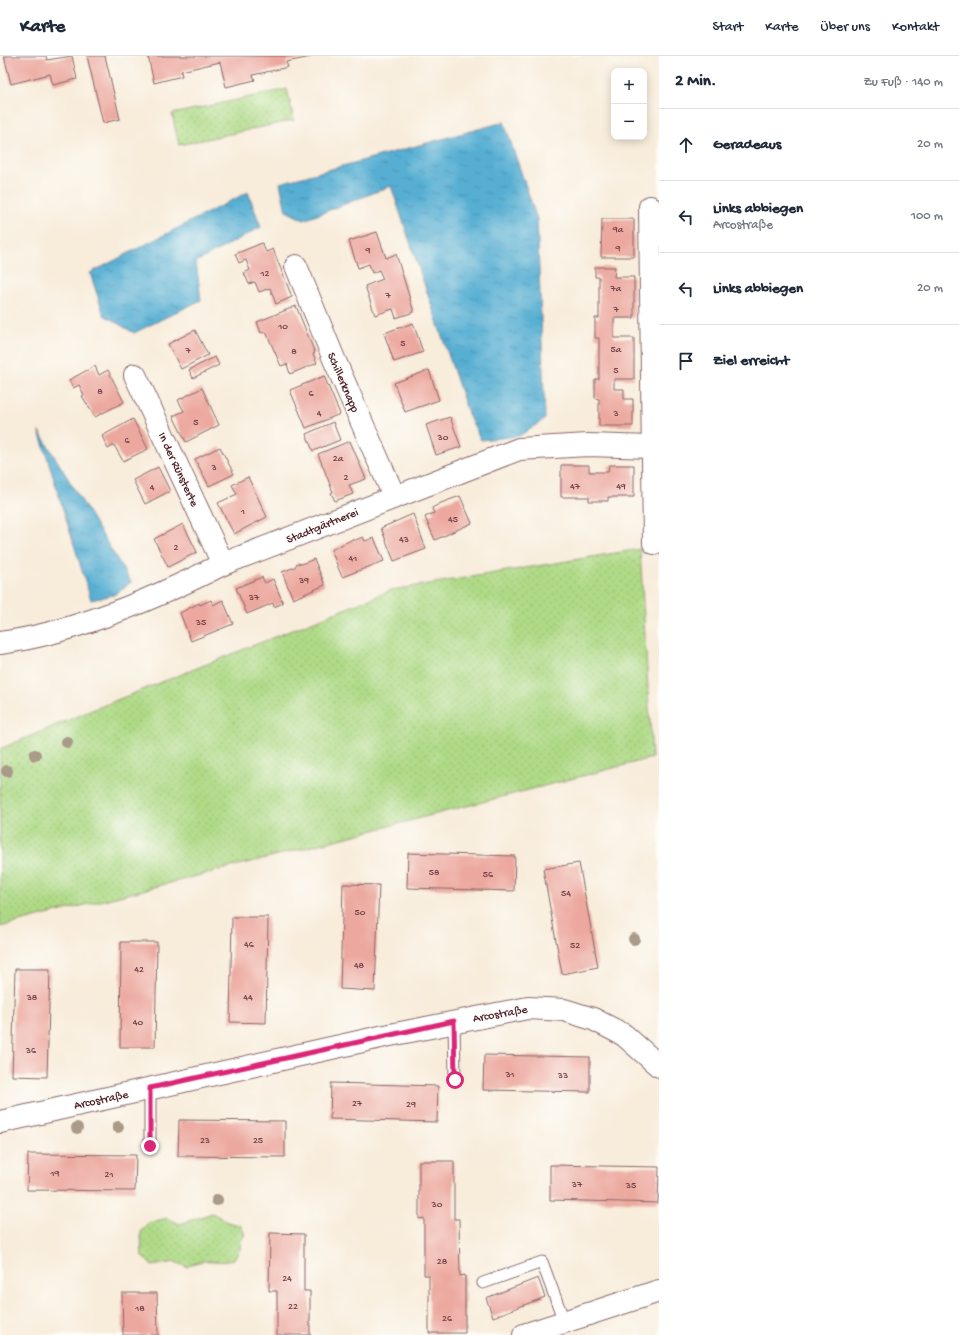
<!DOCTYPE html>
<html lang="de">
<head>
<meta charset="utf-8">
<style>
  :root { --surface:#fff; --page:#f6f6f7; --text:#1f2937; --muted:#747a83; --line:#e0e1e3 }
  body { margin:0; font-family:"Gochi Hand",sans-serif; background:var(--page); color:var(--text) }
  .controls { position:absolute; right:12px; top:12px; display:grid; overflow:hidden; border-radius:8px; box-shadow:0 2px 10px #0003 }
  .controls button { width:36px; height:36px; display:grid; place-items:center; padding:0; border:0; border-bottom:1px solid var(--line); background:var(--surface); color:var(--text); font:20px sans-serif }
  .stop { position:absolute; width:12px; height:12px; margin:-9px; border:3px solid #db2777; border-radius:50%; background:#fff }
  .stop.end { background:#db2777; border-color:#fff; box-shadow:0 1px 4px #0008 }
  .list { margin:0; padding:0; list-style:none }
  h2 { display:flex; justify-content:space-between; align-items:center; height:52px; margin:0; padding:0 16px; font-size:17px }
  h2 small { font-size:13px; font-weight:400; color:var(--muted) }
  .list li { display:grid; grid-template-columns:26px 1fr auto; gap:12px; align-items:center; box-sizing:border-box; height:72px; padding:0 16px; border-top:1px solid var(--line) }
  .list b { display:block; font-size:15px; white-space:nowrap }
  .list p { margin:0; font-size:13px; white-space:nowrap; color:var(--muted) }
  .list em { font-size:13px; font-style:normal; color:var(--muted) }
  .icon { flex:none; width:22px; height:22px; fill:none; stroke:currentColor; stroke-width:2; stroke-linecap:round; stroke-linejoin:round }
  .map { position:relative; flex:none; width:659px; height:1279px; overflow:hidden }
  header { display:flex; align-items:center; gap:24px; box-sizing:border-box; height:56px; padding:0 20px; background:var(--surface); border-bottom:1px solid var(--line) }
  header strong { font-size:19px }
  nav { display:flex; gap:22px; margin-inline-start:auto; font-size:14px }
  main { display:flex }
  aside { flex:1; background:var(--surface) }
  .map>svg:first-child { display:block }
</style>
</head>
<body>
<header>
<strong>Karte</strong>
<nav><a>Start</a><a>Karte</a><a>Über uns</a><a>Kontakt</a></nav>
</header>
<main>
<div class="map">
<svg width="659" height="1279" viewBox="0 0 659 1279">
  <defs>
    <pattern id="grass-dots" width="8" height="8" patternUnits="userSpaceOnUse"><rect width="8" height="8" fill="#afda86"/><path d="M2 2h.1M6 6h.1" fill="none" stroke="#98bb74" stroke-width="1.8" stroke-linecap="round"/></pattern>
    <pattern id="water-ripples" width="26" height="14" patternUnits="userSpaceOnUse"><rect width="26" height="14" fill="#56afd3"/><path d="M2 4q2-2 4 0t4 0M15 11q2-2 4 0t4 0" fill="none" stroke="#498eab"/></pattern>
  </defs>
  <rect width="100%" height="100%" fill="#fdfcf7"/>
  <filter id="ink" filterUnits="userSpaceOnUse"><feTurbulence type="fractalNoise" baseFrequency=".025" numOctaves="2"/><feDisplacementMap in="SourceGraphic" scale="8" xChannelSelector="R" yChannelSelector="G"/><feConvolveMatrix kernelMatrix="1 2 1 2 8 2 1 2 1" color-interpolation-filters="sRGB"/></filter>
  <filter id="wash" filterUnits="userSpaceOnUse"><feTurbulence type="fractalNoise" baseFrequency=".012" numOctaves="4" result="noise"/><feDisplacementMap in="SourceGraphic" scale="16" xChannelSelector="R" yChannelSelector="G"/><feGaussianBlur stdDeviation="0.9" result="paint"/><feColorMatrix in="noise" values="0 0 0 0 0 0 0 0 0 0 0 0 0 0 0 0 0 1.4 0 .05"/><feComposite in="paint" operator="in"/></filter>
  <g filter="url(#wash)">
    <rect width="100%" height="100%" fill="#f8ecda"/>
    <g fill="url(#grass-dots)" stroke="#7c7c58">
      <polygon points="287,33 294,64 179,89 172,58"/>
      <polygon points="640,493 652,702 0,871 0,693 92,654 392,534"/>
      <path d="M212,1157L232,1168L241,1170L245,1179L240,1186L241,1192L233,1204C213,1209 208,1199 187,1211L175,1206L152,1210L142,1199L141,1176L148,1167L167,1162L180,1168Z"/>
    </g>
    <g fill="url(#water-ripples)" stroke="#50677f">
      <polygon points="504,66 537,163 545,363 519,380 481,384 469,360 391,130 304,164 286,155 280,127"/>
      <polygon points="248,136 261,171 196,206 201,244 134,277 104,259 90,217"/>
      <polygon points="39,375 131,526 114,539 91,544"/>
    </g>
    <g id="blocks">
      <g fill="#eca89f">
        <polygon points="4,0 46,0 47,4 72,0 77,23 53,29 50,18 11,28"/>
        <polygon points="87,0 105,0 120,63 103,67"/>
        <polygon points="148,0 311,0 311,1 286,6 288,11 253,19 255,24 226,31 220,6 181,15 182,20 154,27"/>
        <polygon points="602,163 634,163 634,201 601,201"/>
        <polygon points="377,176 386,202 396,198 414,256 396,262 393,253 375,259 365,230 383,223 379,214 372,217 369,208 358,212 349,185"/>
        <polygon points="262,187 266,196 273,193 292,241 276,248 270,232 259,236 255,226 249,228 244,217 250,214 246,204 239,207 235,198"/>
        <polygon points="595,211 615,211 614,221 634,221 634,262 614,262 614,282 634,282 634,323 614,323 614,333 624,333 624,343 633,343 633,370 599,370 599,343 595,342 595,323 599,323 599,282 595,282 595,262 599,262 599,221 595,221"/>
        <polygon points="296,250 315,297 313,298 317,307 290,318 287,308 281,310 266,276 261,277 257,266"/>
        <polygon points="413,267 423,296 394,306 384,277"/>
        <polygon points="195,274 208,299 181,313 168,288"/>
        <polygon points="215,301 219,309 193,322 189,314"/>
        <polygon points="95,310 99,319 108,314 124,346 95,361 82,340 84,339 79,329 73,332 69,324"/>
        <polygon points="429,314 439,344 405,356 394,327"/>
        <polygon points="324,320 340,358 306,372 290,334"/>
        <polygon points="202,332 219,369 186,386 173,360 184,355 178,344"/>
        <polygon points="450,361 461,391 436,399 426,369"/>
        <polygon points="133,363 148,393 123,405 114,389 108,393 102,380"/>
        <polygon points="333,366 340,384 313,395 306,378"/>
        <polygon points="350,385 366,423 349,429 353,438 335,445 331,437 333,436 318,398"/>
        <polygon points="220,391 234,418 209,430 195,403"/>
        <polygon points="561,409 589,409 589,416 608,416 609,409 634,409 634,441 608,441 608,445 589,445 589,441 561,441"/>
        <polygon points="158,411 170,435 145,448 133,424"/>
        <polygon points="248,421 267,461 234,478 218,447 237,438 232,429"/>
        <polygon points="460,440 472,467 435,484 425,461 434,457 432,452 441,447"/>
        <polygon points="413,458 426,493 394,505 381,472"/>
        <polygon points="183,468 197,496 168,511 154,483"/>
        <polygon points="363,481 365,485 374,482 384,505 342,521 331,494 353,483 353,485"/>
        <polygon points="314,503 325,529 293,543 282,516 295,511 297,507 302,508"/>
        <polygon points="262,521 265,527 273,523 283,547 274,551 273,547 247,558 236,532"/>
        <polygon points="211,544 213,549 223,544 233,568 191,585 180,557 199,547 200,549"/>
        <polygon points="408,797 515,800 514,835 407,832"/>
        <polygon points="579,807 598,911 562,918 543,813"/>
        <polygon points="343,828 379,829 375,935 340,933"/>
        <polygon points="232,861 268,861 266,967 230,966"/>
        <polygon points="121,886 157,886 155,991 120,991"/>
        <polygon points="15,913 50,913 47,1021 12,1020"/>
        <polygon points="484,999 590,1001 590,1036 483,1034"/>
        <polygon points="331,1027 438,1030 437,1066 330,1063"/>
        <polygon points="179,1064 285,1065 285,1101 178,1100"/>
        <polygon points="28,1098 136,1099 135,1135 27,1134"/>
        <polygon points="419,1105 454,1105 454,1163 459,1163 460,1220 465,1219 465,1277 429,1277 429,1219 424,1219 424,1162 419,1163"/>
        <polygon points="550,1109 659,1111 658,1147 550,1144"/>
        <polygon points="270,1177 304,1178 304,1235 310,1235 310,1279 277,1279 277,1235 269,1235"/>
        <polygon points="538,1222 545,1241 493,1261 486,1242"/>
        <polygon points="122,1237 157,1237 158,1279 123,1279"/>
      </g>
    </g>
  </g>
  <g filter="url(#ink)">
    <use href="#blocks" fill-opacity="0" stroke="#876768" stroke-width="1"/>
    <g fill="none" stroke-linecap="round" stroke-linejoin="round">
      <defs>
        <g id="service">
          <polyline points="454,965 455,1024"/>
          <polyline points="150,1090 150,1032"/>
          <polyline points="483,1227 542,1206 564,1265"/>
        </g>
        <g id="minor">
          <polyline points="650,151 654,487"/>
          <polyline points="296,210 334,303 394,440"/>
          <polyline points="135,319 223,508"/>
          <path d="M0,587C75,577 156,542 223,508L519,393L588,389L652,391"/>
          <polyline points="0,1066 385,980 528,952 564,954 593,963 624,979 659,1010"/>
          <polyline points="524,1279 659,1235"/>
        </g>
      </defs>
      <use href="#service" stroke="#876768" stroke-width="13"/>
      <use href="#minor" stroke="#876768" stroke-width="24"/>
      <use href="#service" stroke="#fff" stroke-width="11"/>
      <use href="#minor" stroke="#fff" stroke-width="22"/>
    </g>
    <g fill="#a99a89">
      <circle cx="67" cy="686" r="6"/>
      <circle cx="35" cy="699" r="6"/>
      <circle cx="7" cy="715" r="6"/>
      <circle cx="634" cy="883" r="6"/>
      <circle cx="118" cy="1071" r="6"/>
      <circle cx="77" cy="1072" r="6"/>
      <circle cx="217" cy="1144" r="6"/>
    </g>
  </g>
  <g fill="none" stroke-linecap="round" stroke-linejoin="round" filter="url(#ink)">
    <polyline stroke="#db2777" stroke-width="5" points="150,1090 150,1032 454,965 455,1024"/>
  </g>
  <g text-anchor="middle" stroke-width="3" stroke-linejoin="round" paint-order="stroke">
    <g font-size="10" fill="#724148">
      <text x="618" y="176">9a</text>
      <text x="618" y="195">9</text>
      <text x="368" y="197">9</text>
      <text x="265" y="220">12</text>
      <text x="616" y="235">7a</text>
      <text x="388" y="242">7</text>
      <text x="616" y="256">7</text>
      <text x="283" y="273">10</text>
      <text x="403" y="290">5</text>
      <text x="616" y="296">5a</text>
      <text x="188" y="297">7</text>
      <text x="294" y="298">8</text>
      <text x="616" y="317">5</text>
      <text x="100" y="338">8</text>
      <text x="311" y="340">6</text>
      <text x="319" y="360">4</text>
      <text x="616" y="360">3</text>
      <text x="196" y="369">5</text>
      <text x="443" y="384">30</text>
      <text x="127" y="387">6</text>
      <text x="338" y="405">2a</text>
      <text x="214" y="414">3</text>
      <text x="346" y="424">2</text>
      <text x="575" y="433">47</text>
      <text x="621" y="433">49</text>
      <text x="152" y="434">4</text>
      <text x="243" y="458">1</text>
      <text x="453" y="466">45</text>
      <text x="404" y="486">43</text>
      <text x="176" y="494">2</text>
      <text x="353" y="505">41</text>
      <text x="304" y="527">39</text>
      <text x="254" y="544">37</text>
      <text x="201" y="569">35</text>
      <text x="434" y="819">58</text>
      <text x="488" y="821">56</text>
      <text x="566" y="840">54</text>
      <text x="360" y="859">50</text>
      <text x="249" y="891">46</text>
      <text x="575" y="892">52</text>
      <text x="359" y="912">48</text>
      <text x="139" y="916">42</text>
      <text x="32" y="944">38</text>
      <text x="248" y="944">44</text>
      <text x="138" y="969">40</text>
      <text x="31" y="997">36</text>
      <text x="510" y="1021">31</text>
      <text x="563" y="1022">33</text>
      <text x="357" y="1050">27</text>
      <text x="411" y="1051">29</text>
      <text x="205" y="1087">23</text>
      <text x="258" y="1087">25</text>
      <text x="55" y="1120">19</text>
      <text x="109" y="1121">21</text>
      <text x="577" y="1131">37</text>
      <text x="631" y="1132">35</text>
      <text x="437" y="1151">30</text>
      <text x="442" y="1208">28</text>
      <text x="287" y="1225">24</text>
      <text x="293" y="1253">22</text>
      <text x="140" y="1255">18</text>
      <text x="447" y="1265">26</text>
    </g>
    <g font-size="12" fill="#4a1f2b" stroke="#fdfcf7">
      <text transform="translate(344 326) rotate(67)" y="4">Schillerknapp</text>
      <text transform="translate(179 413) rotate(65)" y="4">In der Rünsterte</text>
      <text transform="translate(322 469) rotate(-22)" y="4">Stadtgärtnerei</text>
      <text transform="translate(500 957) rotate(-10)" y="4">Arcostraße</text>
      <text transform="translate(101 1043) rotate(-12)" y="4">Arcostraße</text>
    </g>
  </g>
</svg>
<div class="controls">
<button>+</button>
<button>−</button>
</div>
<div class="stop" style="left:455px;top:1024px"></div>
<div class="stop end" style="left:150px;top:1090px"></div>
</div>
<aside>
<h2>2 Min.<small>Zu Fuß · 140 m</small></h2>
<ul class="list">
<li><svg class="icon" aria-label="ahead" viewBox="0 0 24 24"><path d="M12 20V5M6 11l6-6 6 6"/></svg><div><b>Geradeaus</b></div><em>20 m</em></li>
<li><svg class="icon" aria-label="left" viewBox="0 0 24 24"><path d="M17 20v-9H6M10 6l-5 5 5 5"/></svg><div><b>Links abbiegen</b><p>Arcostraße</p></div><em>100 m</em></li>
<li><svg class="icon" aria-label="left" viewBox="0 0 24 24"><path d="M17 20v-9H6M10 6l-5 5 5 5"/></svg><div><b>Links abbiegen</b></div><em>20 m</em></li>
<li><svg class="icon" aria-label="arrive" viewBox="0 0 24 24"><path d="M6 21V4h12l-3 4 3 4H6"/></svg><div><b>Ziel erreicht</b></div></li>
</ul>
</aside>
</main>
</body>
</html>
